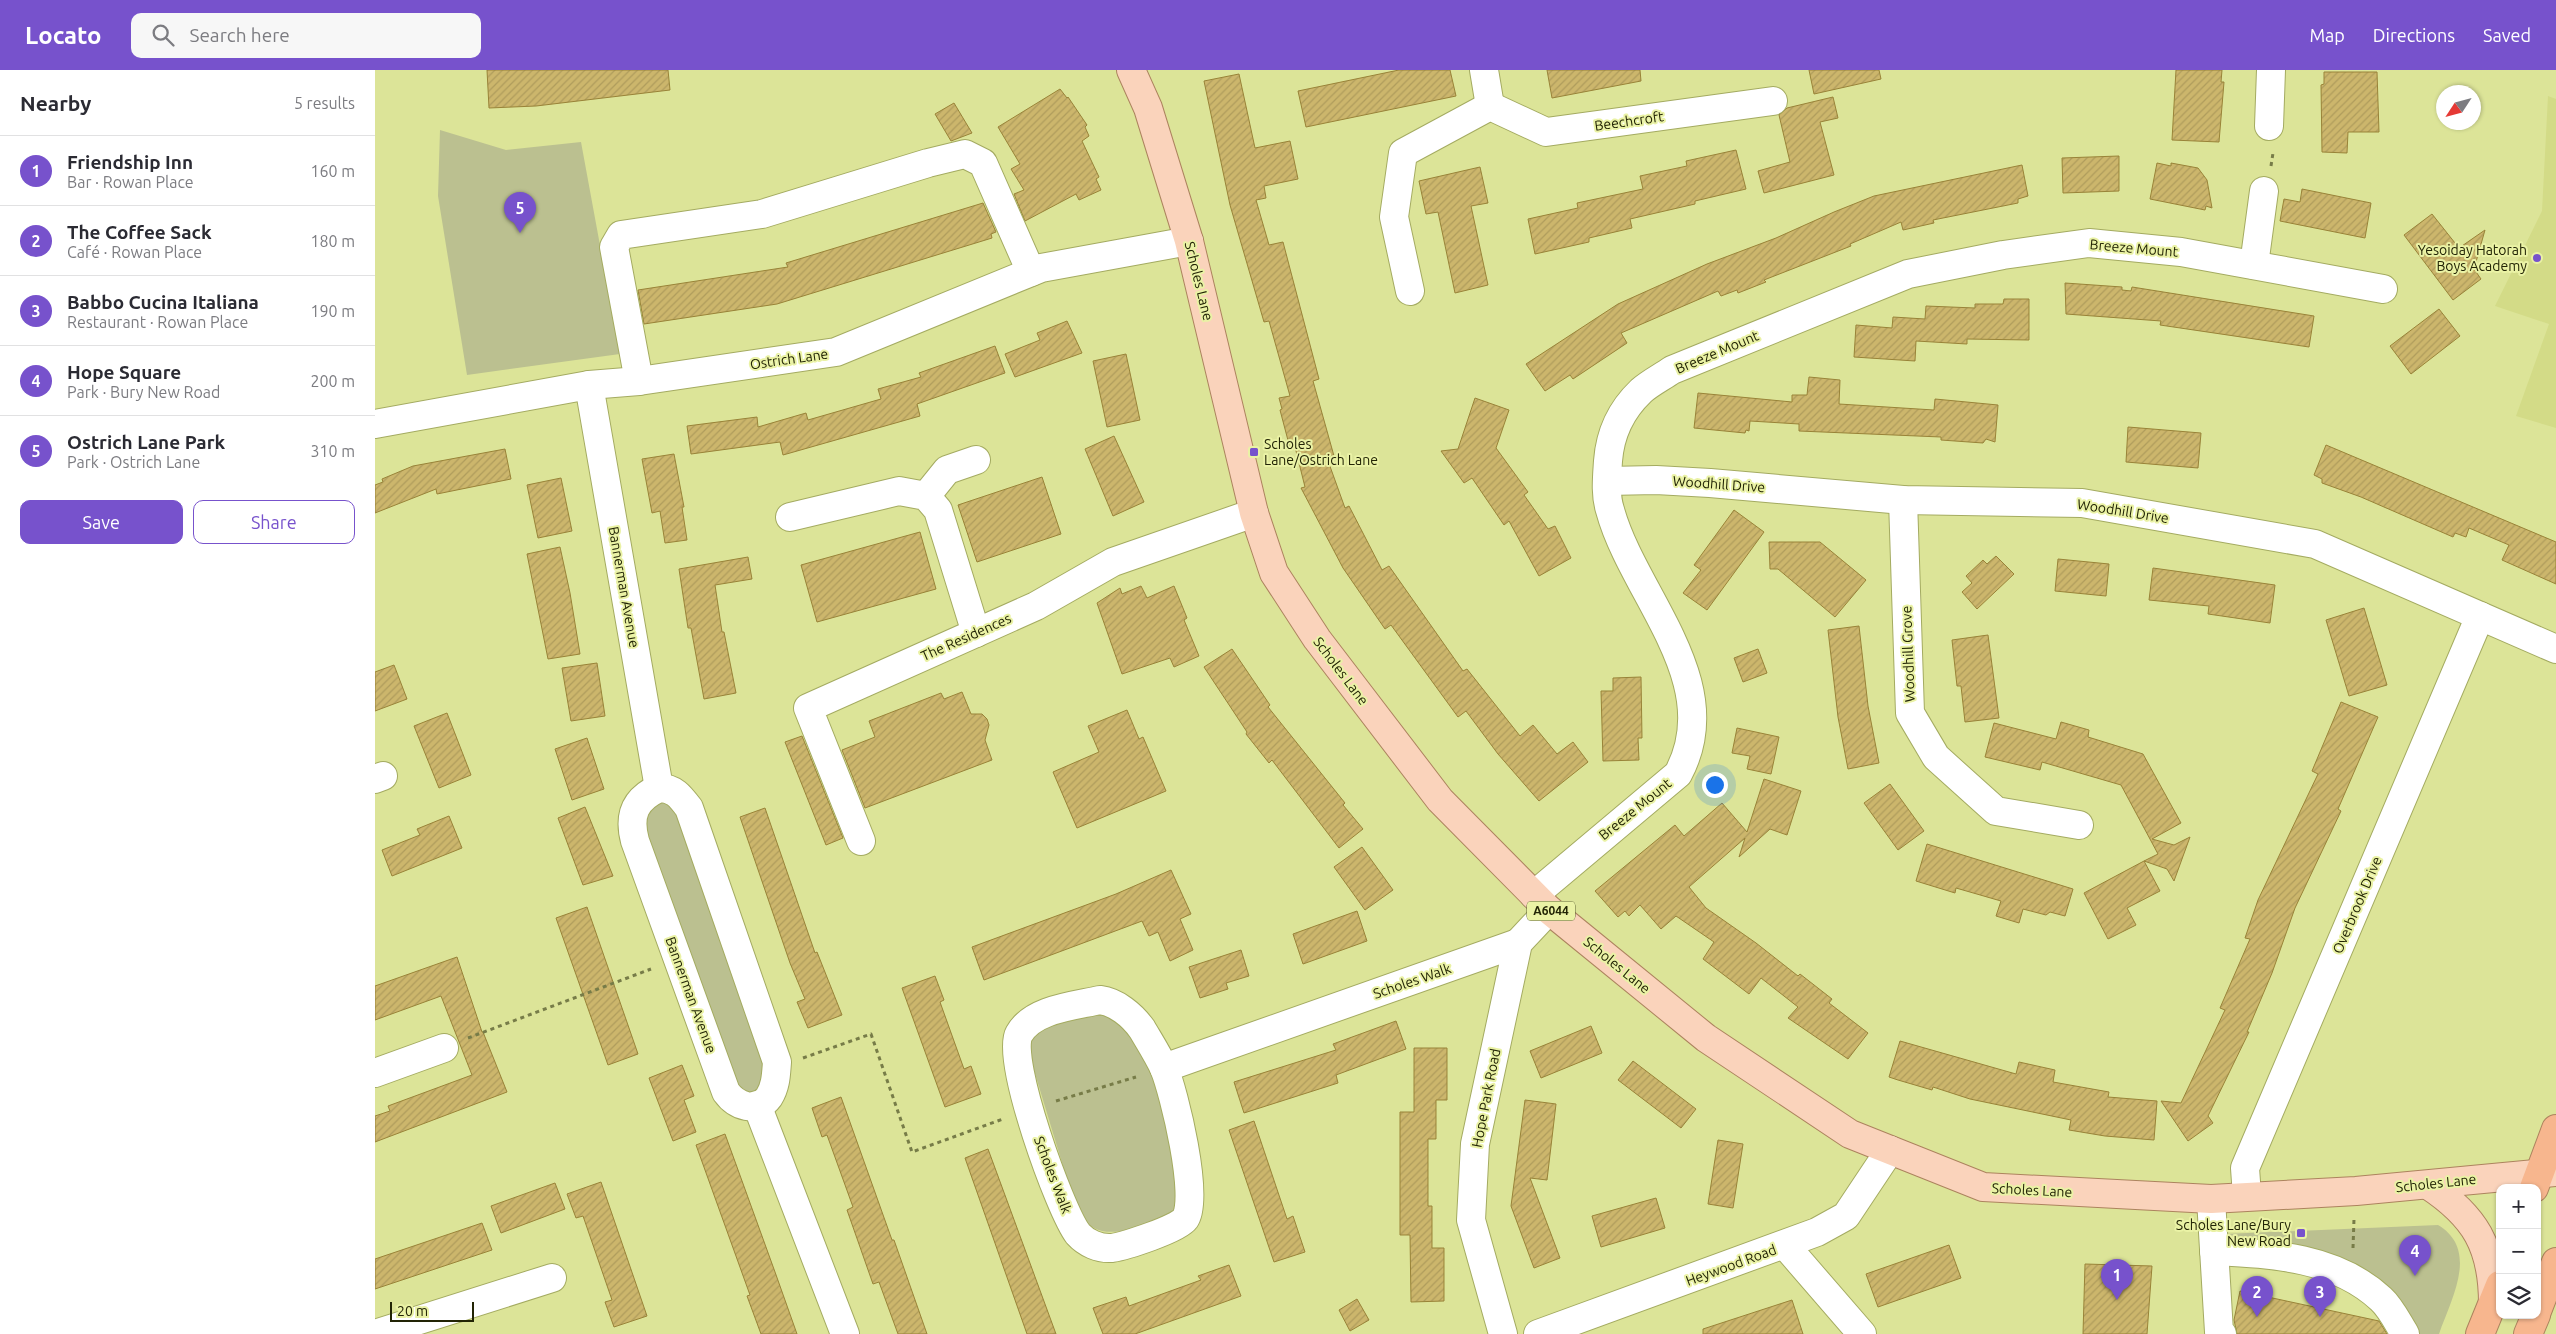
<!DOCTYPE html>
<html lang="en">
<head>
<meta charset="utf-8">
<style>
  :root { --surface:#fff; --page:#f7f7f7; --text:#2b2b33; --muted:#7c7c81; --line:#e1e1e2; --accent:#7752cc }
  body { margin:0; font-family:Ubuntu,sans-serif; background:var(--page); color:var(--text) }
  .controls { position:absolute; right:15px; bottom:15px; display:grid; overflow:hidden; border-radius:10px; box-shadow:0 1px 4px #0004 }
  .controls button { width:45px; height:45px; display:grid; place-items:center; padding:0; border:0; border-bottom:1px solid var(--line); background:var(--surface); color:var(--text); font:25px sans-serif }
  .compass { position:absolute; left:2061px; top:15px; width:45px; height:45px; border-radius:50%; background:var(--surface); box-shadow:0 1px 4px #0004; rotate:234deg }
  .scale { position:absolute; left:15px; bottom:12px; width:84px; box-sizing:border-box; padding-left:5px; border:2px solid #222405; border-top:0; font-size:14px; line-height:18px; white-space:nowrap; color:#222405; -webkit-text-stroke:4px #eaf2a5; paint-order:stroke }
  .you { position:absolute; left:1339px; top:714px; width:18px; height:18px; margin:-12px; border:4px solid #fff; border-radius:50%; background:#1a73e8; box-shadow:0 0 0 8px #1a73e833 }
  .badge { display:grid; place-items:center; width:32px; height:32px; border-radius:50%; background:var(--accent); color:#fff; font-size:16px; font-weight:700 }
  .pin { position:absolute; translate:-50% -41px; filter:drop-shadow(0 1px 2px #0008) }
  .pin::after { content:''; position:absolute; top:26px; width:18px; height:15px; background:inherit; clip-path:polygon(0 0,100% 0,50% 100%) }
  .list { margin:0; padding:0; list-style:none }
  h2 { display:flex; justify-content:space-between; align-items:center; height:65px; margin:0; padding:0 20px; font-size:21px }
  h2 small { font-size:16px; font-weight:400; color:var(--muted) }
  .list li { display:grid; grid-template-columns:32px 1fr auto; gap:15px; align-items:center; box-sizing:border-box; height:70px; padding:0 20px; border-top:1px solid var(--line) }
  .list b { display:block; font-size:19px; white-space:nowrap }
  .list p { margin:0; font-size:16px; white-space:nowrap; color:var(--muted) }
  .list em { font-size:16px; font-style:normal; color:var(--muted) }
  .actions { display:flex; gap:10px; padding:15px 20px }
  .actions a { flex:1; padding:11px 0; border:1px solid var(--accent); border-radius:10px; text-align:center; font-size:18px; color:var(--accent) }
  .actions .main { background:var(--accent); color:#fff }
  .icon { flex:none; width:28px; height:28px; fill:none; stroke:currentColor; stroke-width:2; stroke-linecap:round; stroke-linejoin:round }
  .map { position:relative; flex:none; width:2181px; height:1264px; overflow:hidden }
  header { display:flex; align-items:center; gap:30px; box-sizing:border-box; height:70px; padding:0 25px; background:var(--accent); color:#fff }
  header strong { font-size:24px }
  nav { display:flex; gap:28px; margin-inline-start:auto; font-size:18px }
  .search { width:350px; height:45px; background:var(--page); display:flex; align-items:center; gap:12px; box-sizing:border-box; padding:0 18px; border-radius:10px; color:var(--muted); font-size:19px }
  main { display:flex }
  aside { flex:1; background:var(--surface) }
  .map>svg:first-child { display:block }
</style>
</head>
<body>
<header>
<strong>Locato</strong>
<div class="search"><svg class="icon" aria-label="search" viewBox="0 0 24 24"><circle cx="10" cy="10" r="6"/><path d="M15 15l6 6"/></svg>Search here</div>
<nav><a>Map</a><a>Directions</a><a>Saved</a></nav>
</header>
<main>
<aside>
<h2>Nearby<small>5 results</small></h2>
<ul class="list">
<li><span class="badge">1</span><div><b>Friendship Inn</b><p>Bar · Rowan Place</p></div><em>160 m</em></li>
<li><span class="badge">2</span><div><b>The Coffee Sack</b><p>Café · Rowan Place</p></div><em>180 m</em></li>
<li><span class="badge">3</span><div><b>Babbo Cucina Italiana</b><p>Restaurant · Rowan Place</p></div><em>190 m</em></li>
<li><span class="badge">4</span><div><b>Hope Square</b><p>Park · Bury New Road</p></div><em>200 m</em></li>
<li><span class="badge">5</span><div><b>Ostrich Lane Park</b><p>Park · Ostrich Lane</p></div><em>310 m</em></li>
</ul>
<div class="actions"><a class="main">Save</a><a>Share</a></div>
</aside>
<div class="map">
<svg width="2181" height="1264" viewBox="0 0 2181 1264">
  <defs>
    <pattern id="building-hatch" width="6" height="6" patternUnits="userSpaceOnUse" patternTransform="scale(1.25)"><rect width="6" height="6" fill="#ccb66c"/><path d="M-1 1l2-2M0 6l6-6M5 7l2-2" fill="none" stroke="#af9c5c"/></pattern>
  </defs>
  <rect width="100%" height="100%" fill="#dce498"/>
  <polygon fill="#d3db87" points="2173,26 2181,29 2181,358 2141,346 2174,254 2120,236 2167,141"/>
  <g fill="#bbc090">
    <polygon points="65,60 131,80 206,72 245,284 92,305 63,126"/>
    <polygon points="280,730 291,731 300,739 389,993 391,1005 378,1024 366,1024 268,756"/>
    <path d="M709,939L749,947L786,1017L801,1080L802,1142C782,1151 741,1170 719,1158C708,1152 702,1136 697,1126L652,977L656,963Z"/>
    <path d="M2063,1155C2105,1180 2076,1229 2064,1264H2038L1931,1179L1849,1164Z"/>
  </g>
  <g fill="url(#building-hatch)" stroke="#998338">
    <polygon points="112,0 293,0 295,20 161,36 114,38"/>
    <polygon points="1024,0 1075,0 1081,26 931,57 923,21"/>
    <polygon points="1172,0 1265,0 1266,11 1177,28"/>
    <polygon points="1434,0 1504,0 1506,9 1439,24"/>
    <polygon points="1801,0 1847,0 1846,12 1849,12 1844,72 1797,70"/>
    <polygon points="1949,2 2002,2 2004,62 1973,62 1972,83 1947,82 1946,15 1949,14"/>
    <polygon points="864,4 880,78 915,71 923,109 889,116 891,128 881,130 894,175 908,172 944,309 938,311 959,386 952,388 970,438 974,436 1007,500 1014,496 1088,601 1092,599 1145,666 1158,655 1182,684 1198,672 1213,692 1164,731 1123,684 1091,641 1083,647 1016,555 1010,559 968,498 926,418 930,417 920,377 915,378 905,340 907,339 904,328 915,326 894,251 889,252 855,135 829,11"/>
    <polygon points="685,19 692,28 693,27 712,55 710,57 714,66 707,71 724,107 721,109 726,120 704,130 701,124 650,151 639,124 649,120 636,99 645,94 623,57"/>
    <polygon points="1458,27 1463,48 1445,52 1459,105 1389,123 1383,101 1415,92 1404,45 1412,38"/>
    <polygon points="579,33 597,63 576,71 560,44"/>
    <polygon points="1361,80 1371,119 1320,131 1320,134 1255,149 1257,158 1214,168 1214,172 1160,184 1153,149 1203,138 1202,133 1268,119 1265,106 1312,96 1311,91"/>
    <polygon points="1744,86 1744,121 1688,123 1687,88"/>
    <polygon points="1782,93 1796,96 1796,93 1823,98 1832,110 1837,138 1831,136 1830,140 1775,129"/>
    <polygon points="1647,95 1653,126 1643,129 1643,133 1558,150 1559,153 1528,160 1526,152 1475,174 1476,176 1389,210 1391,212 1363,223 1362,220 1346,226 1343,221 1246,263 1252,273 1198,309 1195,305 1170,321 1151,294 1243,234 1332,194 1401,168 1459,142 1499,126"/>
    <polygon points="1105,97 1113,133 1096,136 1113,215 1080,223 1063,142 1051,144 1044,111"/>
    <polygon points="1927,119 1996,133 1990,168 1905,151 1909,129 1925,132"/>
    <polygon points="608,133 621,162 616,164 617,168 402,234 269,254 263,220 413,197 411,193"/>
    <polygon points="2057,144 2084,178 2110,160 2099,199 2106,209 2078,230 2029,165"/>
    <polygon points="1690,213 1747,217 1747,220 1756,221 1757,217 1939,246 1934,277 1785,255 1786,251 1691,244"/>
    <polygon points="1629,229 1654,229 1654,270 1592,269 1592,274 1541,271 1540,291 1479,287 1481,255 1517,258 1518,247 1550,249 1551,236 1600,238 1600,234 1628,234"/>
    <polygon points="2064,239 2085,266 2036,304 2015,276"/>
    <polygon points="692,251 707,283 640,307 630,284 665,270 662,263"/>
    <polygon points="620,276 630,303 542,334 545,346 408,385 405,372 316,384 312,356 382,347 383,357 431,343 433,350 506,329 503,319 546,307 544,303"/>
    <polygon points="751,284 765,350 732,357 718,291"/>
    <polygon points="1434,307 1465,310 1464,334 1559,340 1560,329 1623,335 1620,372 1611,369 1608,373 1566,370 1566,367 1424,361 1424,354 1375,351 1374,361 1371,360 1370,363 1319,358 1323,323 1417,332 1417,325 1432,325"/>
    <polygon points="1100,328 1134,340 1121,378 1153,422 1149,425 1173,459 1180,456 1196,488 1164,506 1134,451 1129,455 1097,408 1089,413 1066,381 1083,379"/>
    <polygon points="1753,357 1826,363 1823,398 1751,392"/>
    <polygon points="739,366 769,432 738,446 710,379"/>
    <polygon points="1951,375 2181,472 2181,514 2127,490 2134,475 2094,458 2091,467 2080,463 2078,467 1986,427 1947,413 1947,409 1939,405"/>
    <polygon points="130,379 136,409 62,424 61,419 0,443 0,415 8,412 7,409 38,396"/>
    <polygon points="299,384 309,437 307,437 312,470 290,473 285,441 277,443 267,389"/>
    <polygon points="667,407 686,464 602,492 583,435"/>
    <polygon points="186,408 197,461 163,468 152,415"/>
    <polygon points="1359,440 1389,462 1332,540 1308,523 1326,500 1319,495"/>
    <polygon points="545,462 561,519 442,552 426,495"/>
    <polygon points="1394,472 1445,472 1491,510 1460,547 1403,499 1395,499"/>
    <polygon points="185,477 195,523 205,584 173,589 152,484"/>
    <polygon points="1621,486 1639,504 1602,539 1587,522 1597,513 1591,506 1608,490 1612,494"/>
    <polygon points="373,487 377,509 340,515 347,562 349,562 361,623 329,629 316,558 313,558 304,499"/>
    <polygon points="1683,489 1734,494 1731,526 1680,521"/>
    <polygon points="1778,498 1900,515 1895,553 1833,544 1834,536 1774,530"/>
    <polygon points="766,516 772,528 799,516 812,548 809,550 824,586 799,597 795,588 747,604 722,533 745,518 747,524"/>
    <polygon points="1989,538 2012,615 1974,626 1951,550"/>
    <polygon points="1484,556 1493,636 1504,693 1473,699 1463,647 1453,560"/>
    <polygon points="1613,565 1624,648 1590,652 1586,616 1582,616 1577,570"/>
    <polygon points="857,579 895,635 893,637 970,733 968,735 988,759 964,778 897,690 894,693 871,664 872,662 829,597"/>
    <polygon points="1383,579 1392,603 1368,612 1359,588"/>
    <polygon points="222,593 230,646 196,651 187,598"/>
    <polygon points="19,595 32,629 0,641 0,602"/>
    <polygon points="1266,607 1267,668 1263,668 1264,690 1228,691 1226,621 1238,621 1238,608"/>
    <polygon points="587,622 596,644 607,644 612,649 614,655 610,670 617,690 490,738 467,680 500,667 494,651 566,623 569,629"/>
    <polygon points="1966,632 2003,647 1963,739 1966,741 1920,838 1897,903 1872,962 1874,962 1833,1046 1838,1053 1813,1071 1786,1031 1806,1033 1850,940 1845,938 1875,869 1870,868 1883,830 1943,704 1937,701"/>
    <polygon points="752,640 764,669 768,667 791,721 702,758 678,702 724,682 713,656"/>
    <polygon points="72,643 96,705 64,718 39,656"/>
    <polygon points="1686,652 1714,660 1713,667 1768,684 1806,753 1777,769 1799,775 1815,767 1799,811 1792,799 1769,791 1783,784 1746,715 1667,692 1665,700 1610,687 1619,653 1681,669"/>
    <polygon points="1362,658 1404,667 1396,704 1372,699 1375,686 1357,683"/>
    <polygon points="427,666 468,768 451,775 410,672"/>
    <polygon points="212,668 229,719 197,730 180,679"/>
    <polygon points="1389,709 1426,721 1412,765 1395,759 1364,787 1370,768 1314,817 1331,838 1381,873 1423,906 1425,904 1457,929 1454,933 1493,963 1473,989 1413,948 1423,937 1386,908 1374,924 1328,889 1339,872 1301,846 1286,859 1265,835 1254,846 1250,841 1243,847 1220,821 1300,755 1309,766 1347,733 1372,762"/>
    <polygon points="1515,714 1549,761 1523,780 1489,733"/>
    <polygon points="210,737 238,806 208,815 183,748"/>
    <polygon points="390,738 440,883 442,882 467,945 433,958 422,932 430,929 415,893 365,747"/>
    <polygon points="74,746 87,778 17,806 7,780 45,765 42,759"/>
    <polygon points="1552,774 1698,819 1690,846 1675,842 1671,845 1648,839 1644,853 1621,846 1626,831 1581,818 1580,823 1541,811"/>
    <polygon points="987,777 1018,820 990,840 959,797"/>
    <polygon points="1769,791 1785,821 1752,838 1761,855 1733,869 1709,823"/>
    <polygon points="796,800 816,844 805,849 818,880 795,891 783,862 774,866 767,851 609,910 597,877 741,824"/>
    <polygon points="212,837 263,984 233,995 181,848"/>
    <polygon points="982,841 992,871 928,894 918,864"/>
    <polygon points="866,880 874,906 851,913 853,919 825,928 814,897"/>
    <polygon points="82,887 107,962 108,962 132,1022 0,1072 0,1046 15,1041 13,1036 97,1005 66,926 0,950 0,916"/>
    <polygon points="560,906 569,930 565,932 589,999 596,996 606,1024 570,1037 527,918"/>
    <polygon points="1021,951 1031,979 961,1005 963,1013 869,1043 859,1012 961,980 958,974"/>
    <polygon points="1216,956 1227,983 1166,1008 1155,981"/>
    <polygon points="1525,971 1641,1004 1644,992 1680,1000 1678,1012 1734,1022 1733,1027 1782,1031 1779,1070 1730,1066 1694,1060 1696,1050 1595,1029 1558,1017 1557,1020 1523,1010 1514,1007"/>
    <polygon points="1039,978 1072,978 1072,1030 1061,1030 1061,1069 1053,1069 1053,1136 1057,1136 1057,1178 1069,1178 1069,1231 1036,1232 1035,1165 1025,1165 1025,1042 1039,1042"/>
    <polygon points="1258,991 1321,1039 1306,1058 1243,1010"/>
    <polygon points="307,995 319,1026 309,1030 321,1062 298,1071 274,1008"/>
    <polygon points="466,1027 517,1170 519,1170 552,1264 523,1264 504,1212 498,1214 472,1140 478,1137 452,1065 447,1067 437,1038"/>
    <polygon points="1150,1030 1181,1034 1172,1110 1155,1108 1185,1188 1159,1198 1136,1136"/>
    <polygon points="879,1051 912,1149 918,1146 930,1182 899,1192 854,1060"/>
    <polygon points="350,1064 400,1202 422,1264 386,1264 372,1226 375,1225 321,1075"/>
    <polygon points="1343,1070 1368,1074 1358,1138 1333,1134"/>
    <polygon points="613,1079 645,1166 681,1264 652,1264 590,1088"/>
    <polygon points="226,1112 272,1246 239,1257 230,1232 237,1230 208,1146 201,1148 192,1124"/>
    <polygon points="180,1113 190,1139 126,1163 116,1136"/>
    <polygon points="1281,1128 1290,1158 1226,1177 1217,1146"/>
    <polygon points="107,1153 117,1180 0,1219 0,1189"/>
    <polygon points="1574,1175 1586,1208 1503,1237 1491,1204"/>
    <polygon points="1710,1194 1777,1196 1772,1264 1708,1264"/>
    <polygon points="854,1195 866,1226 760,1264 728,1264 718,1238 751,1227 754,1236 826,1210 823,1206"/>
    <polygon points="1865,1221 2004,1251 2012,1264 1862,1264 1859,1250"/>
    <polygon points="982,1229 994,1250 975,1261 964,1240"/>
    <polygon points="1417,1230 1428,1264 1328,1264 1328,1259"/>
  </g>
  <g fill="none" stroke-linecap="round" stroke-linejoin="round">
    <defs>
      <g id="minor">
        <polyline points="1109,0 1115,36"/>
        <polyline points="1894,56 1896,0"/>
        <polyline points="1879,195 1889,121"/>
        <polyline points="1035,221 1019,147 1028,83 1115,36 1171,62 1398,31"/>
        <polyline points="264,311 239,177 246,165 387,144 553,93 590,84 608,93 656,202"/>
        <polyline points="214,315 284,718"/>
        <polyline points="0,354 214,315 264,311 461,282 666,198 814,171"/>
        <polyline points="1232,411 1281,410 1335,413 1528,430 1707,433 1940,474 2181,579"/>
        <polyline points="551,426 572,400 601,390"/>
        <polyline points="1528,430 1535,643 1561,687 1621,741 1704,755"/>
        <polyline points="415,447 524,421 551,426 563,440 601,563"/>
        <polyline points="0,709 8,706"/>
        <path d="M284,718C299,718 305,726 314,738L402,992C401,1004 401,1016 394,1027C382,1044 361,1036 351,1022L260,771C253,745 260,729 284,718Z"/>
        <polyline points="486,771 433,638 661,536 738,492 879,443"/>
        <path d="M1159,825L1303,704C1353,612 1258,525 1235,440C1230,425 1232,407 1233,391C1235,364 1246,340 1266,321C1275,313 1287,307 1297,300L1533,204L1628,185L1714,173L1806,182L2008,219"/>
        <path d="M725,930C741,932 757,945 767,959C774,971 783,985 789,998C799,1022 825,1129 810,1149C803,1159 750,1176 737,1178C724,1179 711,1173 703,1164C685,1141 630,988 644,964C658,939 699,936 725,930Z"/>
        <polyline points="789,998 1143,873"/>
        <polyline points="0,1003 69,978"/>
        <polyline points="382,1035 470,1264"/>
        <polyline points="1872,1126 1870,1098 2105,546"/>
        <polyline points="1836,1129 1844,1262 1847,1264"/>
        <polyline points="1410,1175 1487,1264"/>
        <path d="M1839,1181C1898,1184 1961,1187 2006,1229C2016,1238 2023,1253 2030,1264"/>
        <polyline points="0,1264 177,1208"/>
        <polyline points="1128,1264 1096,1150 1100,1074 1143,873 1174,840"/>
        <polyline points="1163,1264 1442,1162 1471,1146 1515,1080"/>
      </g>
      <g id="major">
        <polyline points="756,0 773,38 814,171 879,443 899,503 942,569 1065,730 1174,840 1331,968 1475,1064 1608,1117 1836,1129 1981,1121 2181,1102"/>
        <path d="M2053,1115C2100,1146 2118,1176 2118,1234"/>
      </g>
      <g id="highway">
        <polyline points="2159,1118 2181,1059"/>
        <polyline points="2162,1241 2181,1192"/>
        <polyline points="2105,1264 2125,1215"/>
        <polyline points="2153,1264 2161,1245"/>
      </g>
    </defs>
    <use href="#minor" stroke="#a4ab61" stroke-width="30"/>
    <use href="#major" stroke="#ac835e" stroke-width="30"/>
    <use href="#highway" stroke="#ac835e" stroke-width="30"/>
    <g stroke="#777c48" stroke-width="3" stroke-dasharray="4 4" stroke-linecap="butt">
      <polyline points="1896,96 1898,83"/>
      <polyline points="93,968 276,899"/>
      <polyline points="428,988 496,964 537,1082 628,1049"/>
      <polyline points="681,1031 761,1007"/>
      <polyline points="1978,1178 1979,1149"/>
    </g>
    <use href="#minor" stroke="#fff" stroke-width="28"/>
    <use href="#major" stroke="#fad3bb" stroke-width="28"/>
    <use href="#highway" stroke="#f7b68e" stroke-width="28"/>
  </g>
  <g fill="#7752cc" stroke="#eaf2a5" stroke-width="2">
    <circle cx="2162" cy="188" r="5"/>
    <rect x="874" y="377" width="10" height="10" rx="2.5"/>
    <rect x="1921" y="1158" width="10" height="10" rx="2.5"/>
  </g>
  <g text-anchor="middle" stroke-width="4" stroke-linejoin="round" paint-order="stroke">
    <rect fill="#eaf2a5" stroke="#5e6235" stroke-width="1" x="1152" y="831.5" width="48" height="19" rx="4"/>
    <g font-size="12" font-weight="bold" fill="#222405">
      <text x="1176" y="845">A6044</text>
    </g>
    <g font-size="14" fill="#222405" stroke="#eaf2a5">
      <text transform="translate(1254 51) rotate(-8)" y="5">Beechcroft</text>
      <text transform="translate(1759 178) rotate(5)" y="5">Breeze Mount</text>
      <text transform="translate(824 211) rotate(76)" y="5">Scholes Lane</text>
      <text transform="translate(1342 282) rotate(-23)" y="5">Breeze Mount</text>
      <text transform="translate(414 289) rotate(-8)" y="5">Ostrich Lane</text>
      <text transform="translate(1344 414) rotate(4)" y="5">Woodhill Drive</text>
      <text transform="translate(1748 441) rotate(9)" y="5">Woodhill Drive</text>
      <text transform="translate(249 517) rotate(80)" y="5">Bannerman Avenue</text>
      <text transform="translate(591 567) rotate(-24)" y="5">The Residences</text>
      <text transform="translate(1533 584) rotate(-92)" y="5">Woodhill Grove</text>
      <text transform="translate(966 601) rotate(53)" y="5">Scholes Lane</text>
      <text transform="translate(1260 739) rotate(-39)" y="5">Breeze Mount</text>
      <text transform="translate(1982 835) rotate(-67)" y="5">Overbrook Drive</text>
      <text transform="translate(1242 895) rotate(39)" y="5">Scholes Lane</text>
      <text transform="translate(1037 911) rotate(-19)" y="5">Scholes Walk</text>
      <text transform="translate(316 925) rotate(70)" y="5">Bannerman Avenue</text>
      <text transform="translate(1111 1028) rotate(-79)" y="5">Hope Park Road</text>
      <text transform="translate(678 1105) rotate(69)" y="5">Scholes Walk</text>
      <text transform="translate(2061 1113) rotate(-6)" y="5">Scholes Lane</text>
      <text transform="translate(1657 1120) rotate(3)" y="5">Scholes Lane</text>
      <text transform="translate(1356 1195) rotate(-20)" y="5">Heywood Road</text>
    </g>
    <g font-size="14" fill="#222405" stroke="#eaf2a5" text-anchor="end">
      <text x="2152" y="185">Yesoiday Hatorah<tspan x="2152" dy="16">Boys Academy</tspan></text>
      <text x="889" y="379" text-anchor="start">Scholes<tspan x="889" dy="16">Lane/Ostrich Lane</tspan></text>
      <text x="1916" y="1160">Scholes Lane/Bury<tspan x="1916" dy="16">New Road</tspan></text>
    </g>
  </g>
</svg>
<div class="controls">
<button>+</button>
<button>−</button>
<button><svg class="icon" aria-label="layers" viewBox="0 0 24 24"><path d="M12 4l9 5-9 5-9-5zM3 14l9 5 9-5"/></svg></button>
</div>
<svg class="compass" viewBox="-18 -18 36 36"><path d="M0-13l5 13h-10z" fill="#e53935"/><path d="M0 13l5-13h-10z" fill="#7c7c81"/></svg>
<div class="scale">20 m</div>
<div class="you"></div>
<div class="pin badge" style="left:1742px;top:1230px">1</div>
<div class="pin badge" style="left:1882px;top:1247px">2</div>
<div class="pin badge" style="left:1945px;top:1247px">3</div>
<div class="pin badge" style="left:2040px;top:1206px">4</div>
<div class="pin badge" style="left:145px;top:163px">5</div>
</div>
</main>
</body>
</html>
